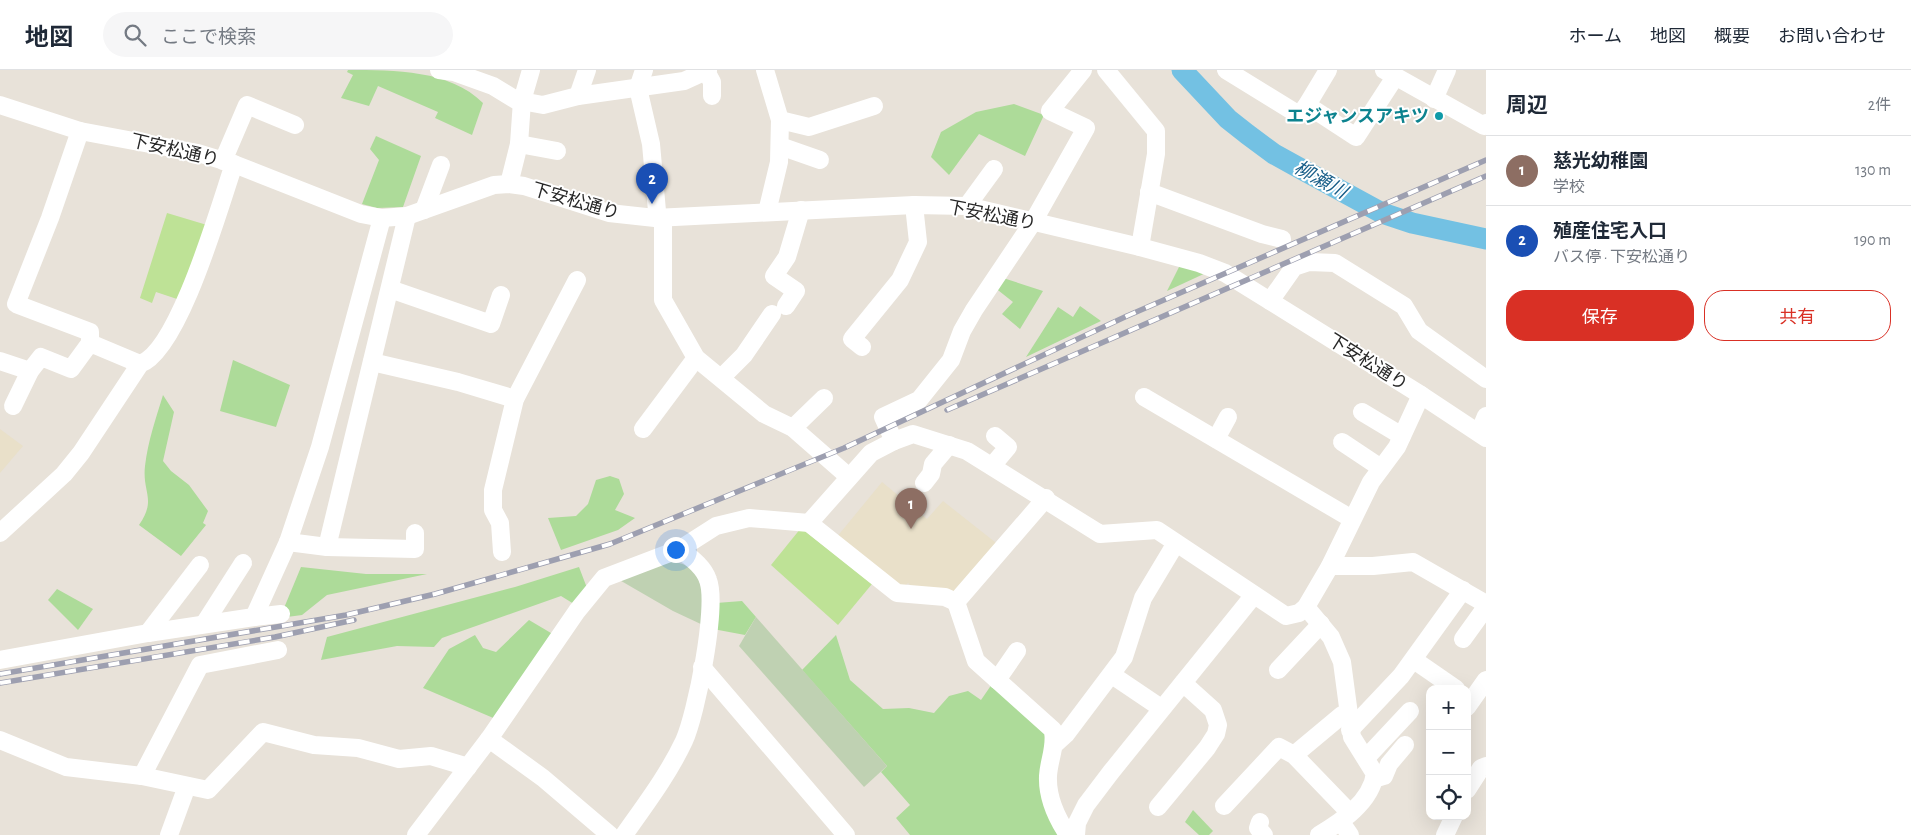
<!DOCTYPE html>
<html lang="ja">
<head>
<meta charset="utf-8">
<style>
  :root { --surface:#fff; --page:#f6f6f7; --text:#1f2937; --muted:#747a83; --line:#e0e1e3; --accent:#d93025 }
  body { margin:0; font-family:"Alegreya Sans","Noto Sans JP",sans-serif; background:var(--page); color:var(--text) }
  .controls { position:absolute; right:15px; bottom:15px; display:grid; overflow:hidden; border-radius:10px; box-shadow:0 5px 20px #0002 }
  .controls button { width:45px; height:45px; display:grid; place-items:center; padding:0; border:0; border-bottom:1px solid var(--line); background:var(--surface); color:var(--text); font:25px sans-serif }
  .you { position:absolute; left:675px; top:479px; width:18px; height:18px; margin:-12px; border:4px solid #fff; border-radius:50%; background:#1a73e8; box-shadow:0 0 0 8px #1a73e833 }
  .badge { display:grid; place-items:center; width:32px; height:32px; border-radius:50%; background:var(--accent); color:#fff; font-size:16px; font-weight:700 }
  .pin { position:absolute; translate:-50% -41px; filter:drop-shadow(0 1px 2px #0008) }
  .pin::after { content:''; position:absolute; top:26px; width:18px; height:15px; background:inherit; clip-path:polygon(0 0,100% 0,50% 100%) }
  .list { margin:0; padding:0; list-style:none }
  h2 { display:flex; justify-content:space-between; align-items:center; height:65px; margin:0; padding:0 20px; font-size:21px }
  h2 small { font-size:16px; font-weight:400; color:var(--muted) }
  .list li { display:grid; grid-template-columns:32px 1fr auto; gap:15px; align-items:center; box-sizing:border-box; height:70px; padding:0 20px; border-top:1px solid var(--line) }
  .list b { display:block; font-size:19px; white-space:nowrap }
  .list p { margin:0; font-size:16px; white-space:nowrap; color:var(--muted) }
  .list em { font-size:16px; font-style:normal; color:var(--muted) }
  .actions { display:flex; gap:10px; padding:15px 20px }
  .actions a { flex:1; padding:11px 0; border:1px solid var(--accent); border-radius:20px; text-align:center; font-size:18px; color:var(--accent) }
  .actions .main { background:var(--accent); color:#fff }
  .icon { flex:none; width:28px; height:28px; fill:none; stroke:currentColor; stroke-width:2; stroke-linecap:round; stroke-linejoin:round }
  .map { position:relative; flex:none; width:1486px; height:765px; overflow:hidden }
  header { display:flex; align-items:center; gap:30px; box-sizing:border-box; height:70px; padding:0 25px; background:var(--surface); border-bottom:1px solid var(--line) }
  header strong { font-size:24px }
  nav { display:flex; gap:28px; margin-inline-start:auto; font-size:18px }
  .search { width:350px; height:45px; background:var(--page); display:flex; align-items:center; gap:12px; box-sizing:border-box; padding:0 18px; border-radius:28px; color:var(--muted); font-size:19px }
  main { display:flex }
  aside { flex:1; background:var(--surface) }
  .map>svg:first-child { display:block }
</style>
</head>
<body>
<header>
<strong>地図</strong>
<div class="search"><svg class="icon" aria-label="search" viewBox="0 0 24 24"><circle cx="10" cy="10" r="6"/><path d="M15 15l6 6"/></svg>ここで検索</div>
<nav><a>ホーム</a><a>地図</a><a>概要</a><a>お問い合わせ</a></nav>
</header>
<main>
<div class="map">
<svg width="1486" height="765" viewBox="0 0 1486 765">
  <rect width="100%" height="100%" fill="#e8e2d9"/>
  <g fill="#e9e0c9">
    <polygon points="0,359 23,376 0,403"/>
    <polygon points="882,412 927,449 943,431 1000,476 959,524 918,522 908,513 902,519 836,468"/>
  </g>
  <g fill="#addb99">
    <path d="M348,0C395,0 450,0 483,33L472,65L435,48L438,42L378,16L369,36L341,28L353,5L347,2Z"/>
    <polygon points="1014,34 1044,45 1025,86 979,64 949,105 931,87 941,62 976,42"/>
    <polygon points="376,66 421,86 403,137 377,138 362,134 379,90 370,79"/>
    <polygon points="1180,195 1208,202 1167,221"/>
    <polygon points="1000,207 1043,221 1020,259 1002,244 1013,232 994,217"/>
    <polygon points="1080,236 1101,251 1026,287 1058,237 1073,247"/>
    <polygon points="233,290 290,315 276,357 220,341"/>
    <path d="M163,325L174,342L163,391L171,401L189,415L208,441L203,453L206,455L181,486L139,455C157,429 142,423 145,396C148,371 156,348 163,325Z"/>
    <polygon points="610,406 619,409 624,424 615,440 635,448 618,460 561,480 548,448 576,446 588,434 596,410"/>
    <polygon points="301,497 366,504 427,504 327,525 302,545 287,547 284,538"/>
    <polygon points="579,497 587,518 574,534 561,526 442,568 434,577 397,576 321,590 327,567 515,517"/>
    <polygon points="57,519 93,539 78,560 48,530"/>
    <polygon points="742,531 756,547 745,565 713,559 716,533"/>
    <polygon points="529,550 556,566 498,650 423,618 449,579 475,565 483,578 496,582"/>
    <polygon points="836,565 850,610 883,639 909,638 934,643 949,626 968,621 981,630 992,614 1044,661 1062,765 910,765 896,748 910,735 881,702 887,696 802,600"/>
    <polygon points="1193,740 1213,761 1209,765 1199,765 1185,752"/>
  </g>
  <g fill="#bfd1b2">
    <path d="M668,491C707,494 702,525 705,556L673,541L616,508Z"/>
    <polygon points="756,547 887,696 864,717 739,576"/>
  </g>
  <g fill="#bee296">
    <polygon points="167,143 207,155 180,230 156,222 152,233 140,228"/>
    <polygon points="801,458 872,514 838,555 771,495"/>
  </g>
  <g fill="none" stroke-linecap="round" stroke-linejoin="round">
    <polyline stroke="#73c1e3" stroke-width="21" points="1182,0 1228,49 1247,64 1274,84 1303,100 1382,143 1412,153 1486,169"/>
    <g stroke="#fff" stroke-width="18">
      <polyline points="439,0 454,2 493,16 516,30 543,35 578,26 684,11 708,0"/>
      <polyline points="644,0 638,18 651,74 657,141 663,155 663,230 696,288 764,344 793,358 849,407"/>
      <polyline points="765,0 780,50 779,92 767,142"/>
      <polyline points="1106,0 1156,61 1156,84 1140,177"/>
      <polyline points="1226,0 1299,45 1307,35"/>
      <polyline points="1328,0 1307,35 1356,67 1395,7"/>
      <polyline points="1384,0 1484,56 1486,53"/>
      <polyline points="706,1 712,12 712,26"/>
      <polyline points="578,26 587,0"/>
      <polyline points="1434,29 1447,0"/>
      <polyline points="0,35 80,61 198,83 234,94 361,144 382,148 407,146 494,115 509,114 524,116 609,143 655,148 914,135 967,136 1140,177 1199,193 1225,203 1421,325 1486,368"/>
      <polyline points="780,50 809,57 874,36"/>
      <polyline points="80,61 50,148 16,234 90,262 90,273"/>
      <polyline points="519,74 557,81"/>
      <polyline points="780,76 820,90"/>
      <polyline points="223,91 247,35 295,55"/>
      <polyline points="509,114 519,74 522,31 531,0"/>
      <polyline points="1149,122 1262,164 1282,169"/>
      <polyline points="967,136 994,99"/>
      <polyline points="424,140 441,95"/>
      <polyline points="390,219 491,254 501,225"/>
      <polyline points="1270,231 1294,197 1309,192 1335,193 1404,236 1419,261 1486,309"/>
      <polyline points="786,236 796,221 774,206 787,187 801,140"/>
      <polyline points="862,277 852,269 900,210 918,172 914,135"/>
      <polyline points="0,291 30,301"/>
      <polyline points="372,292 458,312 515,329"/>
      <polyline points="721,308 744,285 772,244"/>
      <polyline points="1144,327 1352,449"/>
      <polyline points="13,336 30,301 41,287 71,299 90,273 140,294"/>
      <polyline points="1362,342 1402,366"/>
      <polyline points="793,358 824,328"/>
      <polyline points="643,359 696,288"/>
      <polyline points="1479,363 1486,346"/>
      <polyline points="1216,369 1228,347"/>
      <polyline points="894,371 883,347 919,330 951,290 962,261 974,240 1033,152 1086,58 1050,41 1083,0"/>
      <polyline points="1342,372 1381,398"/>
      <polyline points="992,396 1008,377 995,366"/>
      <polyline points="924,413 931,404 933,394 949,375"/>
      <path d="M1046,428L956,532L976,591L1053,660C1056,678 1049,689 1048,706C1047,728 1056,747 1068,765"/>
      <polyline points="809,453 871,383 894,371 913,364 967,381 1100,464 1157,460 1286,546 1299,543 1306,537 1330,496 1371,412 1397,377 1421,325"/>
      <path d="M0,463L64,404L81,383L140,294C179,281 220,135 234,94"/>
      <polyline points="288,472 327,477 407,146"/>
      <polyline points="327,477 415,479 415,463"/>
      <polyline points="502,482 500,453 493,440 493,420 515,329 577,210"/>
      <polyline points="1330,496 1373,496 1413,492 1486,534"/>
      <path d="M1306,537L1331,567L1342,592L1352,667L1375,704C1371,732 1341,752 1319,765"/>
      <polyline points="254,547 281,544"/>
      <polyline points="204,554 243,493"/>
      <polyline points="148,563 200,495"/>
      <polyline points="1463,569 1486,537"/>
      <polyline points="0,590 148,563 254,547 288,472 320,377 382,148"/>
      <polyline points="1414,590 1456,619"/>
      <polyline points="702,597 846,765"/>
      <polyline points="1278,600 1321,554"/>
      <polyline points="1112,605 1161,638"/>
      <polyline points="997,610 1017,581"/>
      <polyline points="1467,637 1486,610"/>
      <polyline points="1350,660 1401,606 1463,520"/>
      <polyline points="489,669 543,708 610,765"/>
      <polyline points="0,670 66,697 142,706 208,720 263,662 314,675 358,678 399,689 431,686 468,697"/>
      <polyline points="1055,674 1066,664 1124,587 1143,528 1176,473"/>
      <polyline points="1294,685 1342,645 1348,642"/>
      <polyline points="1366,688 1410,641"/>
      <polyline points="142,706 200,595 278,580"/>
      <polyline points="1374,709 1384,706 1389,694 1405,675"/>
      <polyline points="1467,720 1481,698 1486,696"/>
      <polyline points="1224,736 1279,677 1294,685 1350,743"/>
      <polyline points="1158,737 1207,678 1216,664 1218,655 1213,640 1183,613"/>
      <polyline points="1260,752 1258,758 1264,765"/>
      <polyline points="1341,752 1350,765"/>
      <polyline points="169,765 187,716"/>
      <polyline points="416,765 489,669 577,541 604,508 680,479 716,456 749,448 809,453 897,523 945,527 956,532"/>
      <path d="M624,765C645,735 668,705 684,671C696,645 718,536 708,510C704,497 690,487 680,479"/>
      <polyline points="1076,765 1077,753 1086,735 1111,702 1254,525"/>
      <polyline points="1445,765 1454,746"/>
    </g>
    <defs>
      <g id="rail">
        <polyline points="947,340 1486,106"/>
        <polyline points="0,604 346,545 435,524 610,474 844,378 1127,246 1486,90"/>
        <polyline points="0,613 275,567 354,550"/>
      </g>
    </defs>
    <use href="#rail" stroke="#9d9fb0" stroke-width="5.5"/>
    <use href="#rail" stroke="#fff" stroke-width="4" stroke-dasharray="11" stroke-linecap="butt"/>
  </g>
  <circle fill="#0f9aa8" stroke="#fff" stroke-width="2" cx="1439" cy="46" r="5"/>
  <g text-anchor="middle" stroke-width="4" stroke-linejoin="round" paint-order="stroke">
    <g font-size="18" font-weight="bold" fill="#0d838f" stroke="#fff" text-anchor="end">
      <text x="1429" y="52">エジャンスアキツ</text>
    </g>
    <g font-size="18" fill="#272727" stroke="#fff">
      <text transform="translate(175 80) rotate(13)" y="6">下安松通り</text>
      <text transform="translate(576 131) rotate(16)" y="6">下安松通り</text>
      <text transform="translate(992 145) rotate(11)" y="6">下安松通り</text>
      <text transform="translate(1368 292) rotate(32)" y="6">下安松通り</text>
    </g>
    <g font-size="19" font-style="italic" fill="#185e89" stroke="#fff">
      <text transform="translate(1321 109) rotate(29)" y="7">柳瀬川</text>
    </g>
  </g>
</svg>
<div class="controls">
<button>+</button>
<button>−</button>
<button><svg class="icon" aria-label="locate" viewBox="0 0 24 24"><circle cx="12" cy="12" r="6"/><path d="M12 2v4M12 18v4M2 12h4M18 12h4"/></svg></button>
</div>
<div class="you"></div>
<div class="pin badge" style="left:911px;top:459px;background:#8d6e63">1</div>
<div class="pin badge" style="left:652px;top:134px;background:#1a4fb4">2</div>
</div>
<aside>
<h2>周辺<small>2件</small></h2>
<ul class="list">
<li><span class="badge" style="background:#8d6e63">1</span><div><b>慈光幼稚園</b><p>学校</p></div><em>130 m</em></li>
<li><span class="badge" style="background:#1a4fb4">2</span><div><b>殖産住宅入口</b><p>バス停 · 下安松通り</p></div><em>190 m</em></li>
</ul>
<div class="actions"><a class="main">保存</a><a>共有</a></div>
</aside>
</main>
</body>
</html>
